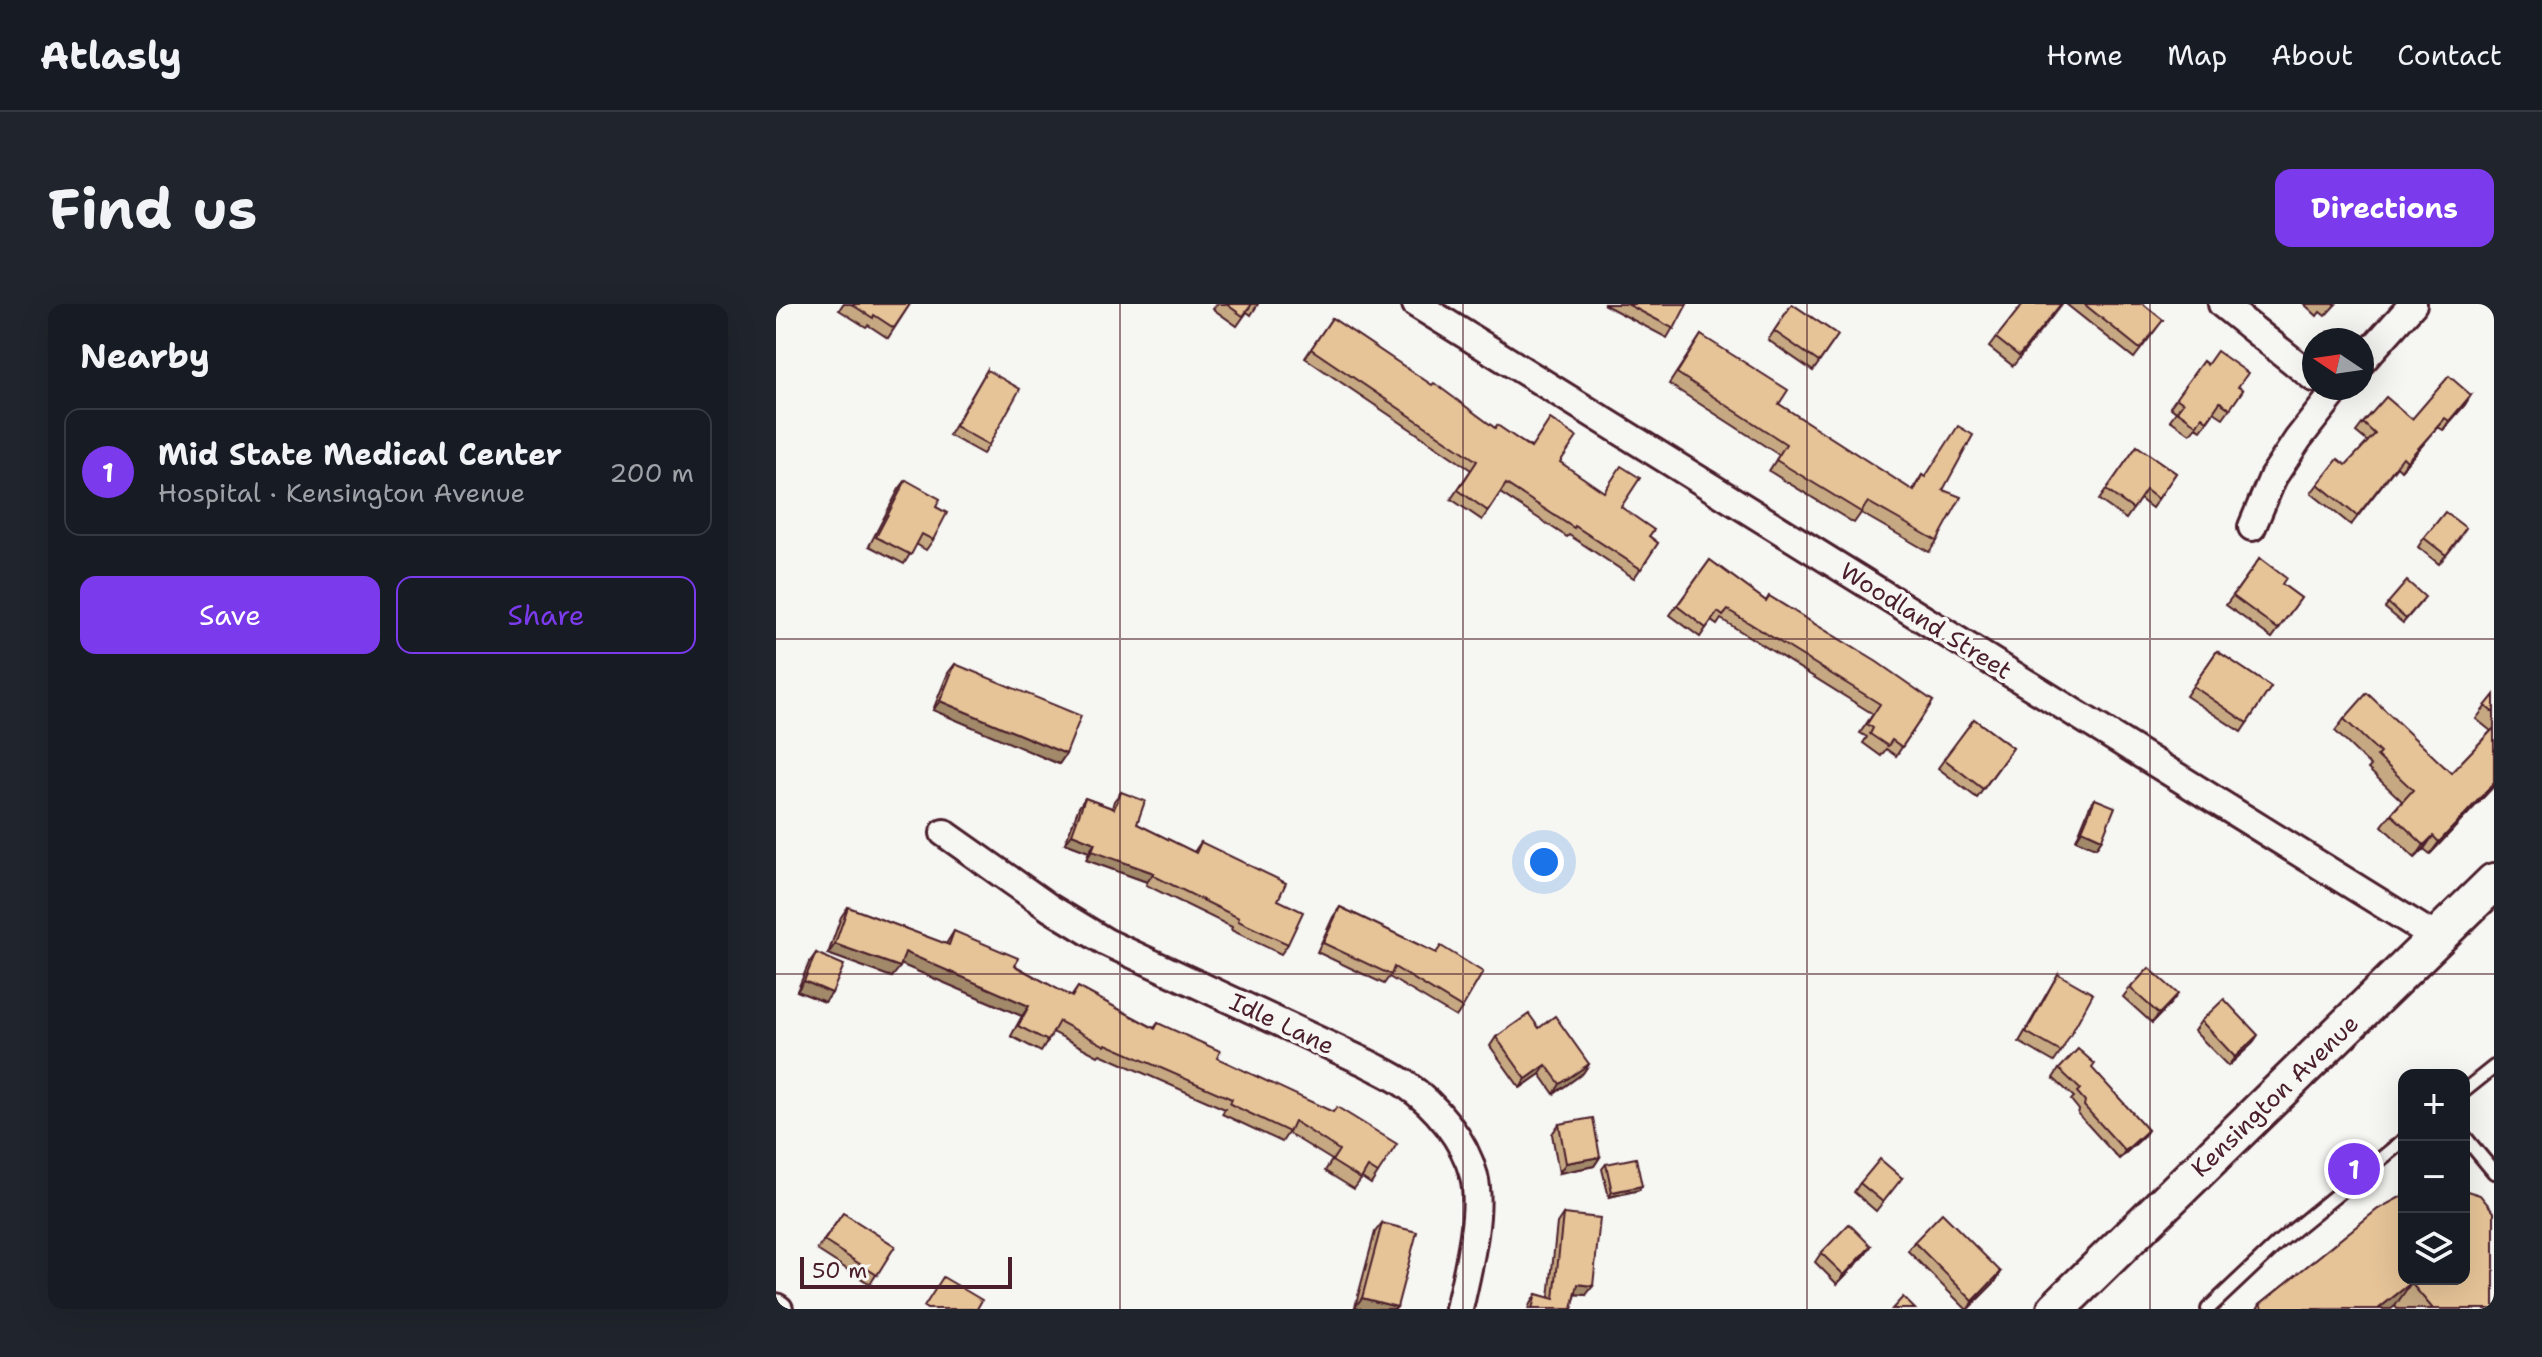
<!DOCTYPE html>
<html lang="en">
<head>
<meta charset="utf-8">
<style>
  :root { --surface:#171b24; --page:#20242c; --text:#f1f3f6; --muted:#9ea1a6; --line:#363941; --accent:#7c3aed }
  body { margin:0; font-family:"Shantell Sans",sans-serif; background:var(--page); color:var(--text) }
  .controls { position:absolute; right:24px; bottom:24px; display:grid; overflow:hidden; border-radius:16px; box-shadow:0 8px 32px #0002 }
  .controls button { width:72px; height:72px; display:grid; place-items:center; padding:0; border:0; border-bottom:2px solid var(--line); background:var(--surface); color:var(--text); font:40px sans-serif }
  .compass { position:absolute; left:1526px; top:24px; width:72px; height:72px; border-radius:50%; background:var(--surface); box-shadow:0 8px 32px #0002; rotate:283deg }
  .scale { position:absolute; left:24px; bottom:20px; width:212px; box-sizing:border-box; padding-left:8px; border:4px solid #4a1f2b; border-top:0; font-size:22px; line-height:28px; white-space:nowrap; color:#4a1f2b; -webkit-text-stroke:6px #f6f6f2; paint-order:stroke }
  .you { position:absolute; left:768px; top:558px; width:28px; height:28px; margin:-20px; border:6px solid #fff; border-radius:50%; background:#1a73e8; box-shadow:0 0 0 12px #1a73e833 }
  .badge { display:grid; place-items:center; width:52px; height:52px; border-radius:50%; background:var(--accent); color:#fff; font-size:26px; font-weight:700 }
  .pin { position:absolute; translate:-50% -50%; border:4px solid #fff; box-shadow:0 2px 8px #0006 }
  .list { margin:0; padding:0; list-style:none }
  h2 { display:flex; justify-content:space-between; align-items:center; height:104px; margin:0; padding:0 32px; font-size:34px }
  h2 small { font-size:26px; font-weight:400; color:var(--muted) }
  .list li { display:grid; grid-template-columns:52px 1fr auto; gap:24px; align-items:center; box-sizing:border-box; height:128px; margin:0 16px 16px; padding:0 16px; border:2px solid var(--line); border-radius:16px }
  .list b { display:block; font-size:30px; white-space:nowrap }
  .list p { margin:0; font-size:26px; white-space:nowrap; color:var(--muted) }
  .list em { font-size:26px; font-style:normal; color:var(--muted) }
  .actions { display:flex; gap:16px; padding:24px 32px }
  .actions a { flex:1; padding:18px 0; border:2px solid var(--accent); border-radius:16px; text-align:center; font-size:28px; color:var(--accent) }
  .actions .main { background:var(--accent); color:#fff }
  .icon { flex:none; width:44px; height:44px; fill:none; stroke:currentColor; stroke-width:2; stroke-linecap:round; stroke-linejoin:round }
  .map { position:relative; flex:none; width:1718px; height:1005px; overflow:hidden; border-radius:16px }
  header { display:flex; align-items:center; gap:48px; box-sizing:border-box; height:112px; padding:0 40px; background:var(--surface); border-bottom:2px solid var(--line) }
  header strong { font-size:38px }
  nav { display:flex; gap:44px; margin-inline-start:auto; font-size:28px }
  .intro { display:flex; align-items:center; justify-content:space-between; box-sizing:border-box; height:192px; padding:0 48px }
  h1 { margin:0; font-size:56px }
  .button { padding:20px 36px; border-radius:16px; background:var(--accent); color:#fff; font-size:28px; font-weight:700 }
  main { display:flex; gap:48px; padding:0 48px }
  aside { flex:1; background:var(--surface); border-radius:16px; box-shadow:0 8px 32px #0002 }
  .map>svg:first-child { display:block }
</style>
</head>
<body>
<header>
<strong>Atlasly</strong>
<nav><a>Home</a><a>Map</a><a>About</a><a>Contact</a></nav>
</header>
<div class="intro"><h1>Find us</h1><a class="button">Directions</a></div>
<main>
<aside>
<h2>Nearby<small></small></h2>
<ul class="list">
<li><span class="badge">1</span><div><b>Mid State Medical Center</b><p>Hospital · Kensington Avenue</p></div><em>200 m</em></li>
</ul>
<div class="actions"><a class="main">Save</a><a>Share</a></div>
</aside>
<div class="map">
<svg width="1718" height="1005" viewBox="0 0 1718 1005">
  <rect width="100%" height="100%" fill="#f6f6f2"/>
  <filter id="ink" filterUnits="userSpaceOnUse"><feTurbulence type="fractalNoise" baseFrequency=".0125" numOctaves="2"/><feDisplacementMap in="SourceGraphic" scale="16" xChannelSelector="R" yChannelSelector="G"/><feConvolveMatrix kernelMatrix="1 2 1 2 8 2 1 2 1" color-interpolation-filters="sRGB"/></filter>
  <g filter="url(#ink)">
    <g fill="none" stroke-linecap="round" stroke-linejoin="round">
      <defs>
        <g id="service">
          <polyline points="1688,787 1718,763"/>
          <polyline points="1688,832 1718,868"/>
          <polyline points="1432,1005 1504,937 1628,836"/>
        </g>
        <g id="minor">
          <polyline points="640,0 1661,634"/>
          <polyline points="1446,0 1538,74"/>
          <polyline points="1586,57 1637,0"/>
          <polyline points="1476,223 1497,173 1522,135 1562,84"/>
          <path d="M168,529L274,604L330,638L591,759C604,766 618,772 629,780C660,801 688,835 698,872C707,907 691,969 683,1005"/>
          <polyline points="0,1003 3,1005"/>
        </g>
        <polyline id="secondary" points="1280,1005 1718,578"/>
      </defs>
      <use href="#service" stroke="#4a1f2b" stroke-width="18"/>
      <use href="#minor" stroke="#4a1f2b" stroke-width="32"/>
      <use href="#secondary" stroke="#4a1f2b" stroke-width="42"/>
      <use href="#service" stroke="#f6f6f2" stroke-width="12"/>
      <use href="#minor" stroke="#f6f6f2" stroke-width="26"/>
      <use href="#secondary" stroke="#f6f6f2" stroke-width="36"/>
    </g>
    <g fill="#c6a983" stroke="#4a1f2b" stroke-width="2">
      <polygon points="67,0 134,0 112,34 92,21 90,23 63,6"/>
      <polygon points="441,0 482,0 475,11 471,8 461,22 437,5"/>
      <polygon points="827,0 911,0 891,34"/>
      <polygon points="1016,0 1062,31 1037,67 992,36"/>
      <polygon points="1245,0 1286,0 1237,62 1213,43 1246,1"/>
      <polygon points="1290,0 1367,0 1387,16 1358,54"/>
      <polygon points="1528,0 1560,0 1549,12 1544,8 1541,12"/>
      <polygon points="556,14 719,124 784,158 845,203 873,232 882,239 858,274 793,231 791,233 724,189 706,216 675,195 695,166 529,54"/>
      <polygon points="925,31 1003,100 1136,187 1146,171 1167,186 1161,237 1153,248 1085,209 1078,219 993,167 1003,151 893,80"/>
      <polygon points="1427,57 1467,86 1447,114 1438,108 1425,126 1420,123 1414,130 1394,116 1400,108 1394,103"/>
      <polygon points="211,66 213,141 207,150 173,131"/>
      <polygon points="1695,91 1667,126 1662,123 1625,166 1621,162 1575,221 1535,189 1542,180 1570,161 1592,138 1580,128 1587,119 1636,115"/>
      <polygon points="1361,142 1400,169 1376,204 1364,195 1350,215 1323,196"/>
      <polygon points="130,176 160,203 157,236 150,246 140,240 128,260 93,242 123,185"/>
      <polygon points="1648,234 1684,234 1663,260 1642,243"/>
      <polygon points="1484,254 1506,280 1525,294 1496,334 1450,301"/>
      <polygon points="934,256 990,297 1157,397 1120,452 1110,445 1105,452 1087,439 1091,433 1084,429 1097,410 945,315 941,321 935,317 924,333 894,311"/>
      <polygon points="1645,298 1627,319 1609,304 1612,299"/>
      <polygon points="1441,347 1495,383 1465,428 1410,392"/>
      <polygon points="179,360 290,450 283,460 157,406 172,369"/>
      <polygon points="1718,391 1718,482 1654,550 1648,545 1639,554 1606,522 1615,510 1626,497 1592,465 1595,462 1559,427 1568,415 1675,469 1715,427 1700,415"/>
      <polygon points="1198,415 1237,444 1201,494 1162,464"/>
      <polygon points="345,488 361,520 418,548 425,538 502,596 512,640 505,650 455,626 456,623 370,581 371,578 310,556 313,548 289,539 303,503 309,494 336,504 338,497"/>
      <polygon points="1319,495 1326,535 1320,544 1300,536 1313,504"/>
      <polygon points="72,603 170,640 178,627 295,693 302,683 378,724 382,719 441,754 602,869 595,880 586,874 578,885 549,867 556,856 512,829 506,838 446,810 449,805 324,750 322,752 277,728 265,748 235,732 246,712 125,660 116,673 52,650 65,613"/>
      <polygon points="564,603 660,649 686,704 680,713 613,673 608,680 541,648 557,613"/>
      <polygon points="40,649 56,689 49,698 21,687 33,659"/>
      <polygon points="1282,670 1285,748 1278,758 1243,738"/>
      <polygon points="1354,684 1395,699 1376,719 1347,693"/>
      <polygon points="1425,717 1476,740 1452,762 1418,727"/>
      <polygon points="763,724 813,760 807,769 778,790 764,770 744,784 714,742 720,733"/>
      <polygon points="1283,765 1316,765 1372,826 1366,834 1343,855 1302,810 1303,806 1295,796 1298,793 1277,774"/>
      <polygon points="783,820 824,853 818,862 783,869 776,830"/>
      <polygon points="830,860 863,886 833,893 826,865"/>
      <polygon points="1126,874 1100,907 1078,888 1084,879"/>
      <polygon points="1602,905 1718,1005 1621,1005 1619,1002 1615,1005 1481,1005 1484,1000"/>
      <polygon points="67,909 119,942 94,980 41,946"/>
      <polygon points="787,910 810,991 800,990 796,1005 752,1005 754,1000 760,990 773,994 781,919"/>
      <polygon points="606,919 621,1003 619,1005 587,1005 579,1003 599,928"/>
      <polygon points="1138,938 1225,968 1219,978 1192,1005 1190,1005 1132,947"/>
      <polygon points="1095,942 1089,951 1061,980 1039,958 1045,949"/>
    </g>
    <g fill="#a1896a" stroke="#4a1f2b" stroke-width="2">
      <polygon points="1695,91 1689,101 1667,126 1673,117"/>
      <polygon points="1669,114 1662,123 1625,166 1631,157"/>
      <polygon points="164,397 290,450 283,460 157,406"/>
      <polygon points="1718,479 1718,482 1654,550 1663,538"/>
      <polygon points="1306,526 1326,535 1320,544 1300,536"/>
      <polygon points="296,530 319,539 313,548 289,539"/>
      <polygon points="1657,532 1648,545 1639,554 1648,541"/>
      <polygon points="316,547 378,569 371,578 310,556"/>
      <polygon points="59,640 124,663 116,673 52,650"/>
      <polygon points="129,648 253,702 246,712 122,659"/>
      <polygon points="28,677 56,689 49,698 21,687"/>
      <polygon points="1402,690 1395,699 1376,719 1383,710"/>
      <polygon points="1482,731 1476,740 1452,762 1459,753"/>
      <polygon points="813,760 807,769 778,790 784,780"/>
      <polygon points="770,761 764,770 744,784 750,775"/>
      <polygon points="1372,826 1366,834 1343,855 1349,847"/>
      <polygon points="824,853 818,862 783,869 790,859"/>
      <polygon points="866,882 863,886 833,893 836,888"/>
      <polygon points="1095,942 1089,951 1061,980 1068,971"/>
      <polygon points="1225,968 1219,978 1192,1005 1197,997"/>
      <polygon points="1635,979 1619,1002 1615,1005 1602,1005"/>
      <polygon points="802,980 817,982 810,991 796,990"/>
      <polygon points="586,994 621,1003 619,1005 587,1005 579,1003"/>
    </g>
    <g fill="#e6c498" stroke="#4a1f2b" stroke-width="2">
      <polygon points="75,0 134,0 118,24 98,11 97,14"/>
      <polygon points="450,0 476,0 467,12"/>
      <polygon points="851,0 911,0 898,25"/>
      <polygon points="1016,0 1062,31 1043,58 998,27"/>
      <polygon points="1247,0 1285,0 1243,52 1220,34"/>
      <polygon points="1308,0 1367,0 1387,16 1364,45"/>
      <polygon points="556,14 656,81 658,79 719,124 721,121 755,144 774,115 801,133 784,158 828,188 845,162 864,174 845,203 878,226 873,232 882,239 865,265 799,222 798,224 730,180 712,207 682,186 701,157 535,45"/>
      <polygon points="925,31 1012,86 1003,100 1138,187 1146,171 1149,173 1182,122 1197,131 1167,186 1185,193 1161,237 1092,198 1085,208 1000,156 1010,140 901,69"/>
      <polygon points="1441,47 1472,69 1462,83 1467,86 1454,105 1444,98 1431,117 1426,113 1421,121 1401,107 1407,99 1400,94 1427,57 1431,61"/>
      <polygon points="211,66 244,85 213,141 179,122"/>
      <polygon points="1673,72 1695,91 1673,117 1669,114 1631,157 1627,153 1581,212 1542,180 1562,155 1570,161 1599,130 1587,119 1610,93 1636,115"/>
      <polygon points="1361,142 1400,169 1382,195 1370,186 1357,205 1330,186"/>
      <polygon points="130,176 164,195 160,203 171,209 157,236 146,230 135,251 100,233"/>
      <polygon points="1669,208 1690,224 1670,251 1648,234"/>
      <polygon points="1484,254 1510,274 1506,280 1525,294 1502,325 1457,292"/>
      <polygon points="934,256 990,297 993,292 1101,358 1157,397 1126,443 1116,436 1112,442 1094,430 1097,424 1091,420 1104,400 952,306 947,312 942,308 930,324 901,302"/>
      <polygon points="1631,277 1649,293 1630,315 1612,299"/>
      <polygon points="1441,347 1495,383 1471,419 1417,382"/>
      <polygon points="179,360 305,412 290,450 164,397"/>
      <polygon points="1591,389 1675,469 1718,424 1718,479 1663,538 1657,532 1648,541 1615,510 1637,486 1601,452 1604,449 1568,415"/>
      <polygon points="1718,391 1718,409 1709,402"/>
      <polygon points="1198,415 1237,444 1207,485 1168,455"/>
      <polygon points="345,488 369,497 361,520 420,549 425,538 510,579 502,596 527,608 512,640 462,617 463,614 376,571 378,569 316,547 319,539 296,530 309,494 338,505"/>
      <polygon points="1319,495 1339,503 1326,535 1306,526"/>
      <polygon points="72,603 173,641 178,627 242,654 239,662 296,693 302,683 379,725 382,719 444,747 441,754 557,808 561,803 621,840 602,869 592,863 585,875 556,857 563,846 518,817 513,828 454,800 456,795 330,740 329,742 283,717 272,737 242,722 253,702 129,648 124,663 59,640"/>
      <polygon points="564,603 660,649 665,642 707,668 686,704 618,663 615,671 547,639"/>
      <polygon points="40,649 68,661 56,689 28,677"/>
      <polygon points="1373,664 1402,690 1383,710 1354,684"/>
      <polygon points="1282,670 1317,690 1285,748 1250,728"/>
      <polygon points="1448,695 1482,731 1459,753 1425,717"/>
      <polygon points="753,710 763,724 779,712 813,760 784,780 770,761 750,775 720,733"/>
      <polygon points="1302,745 1319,760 1316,764 1372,826 1349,847 1308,802 1309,797 1301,788 1304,785 1283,765"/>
      <polygon points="817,814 824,853 790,859 783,820"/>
      <polygon points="860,854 866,882 836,888 830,860"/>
      <polygon points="1104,855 1126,874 1107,898 1084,879"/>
      <polygon points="1688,886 1704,891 1718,908 1718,1005 1657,1005 1635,979 1602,1005 1488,1005 1484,1000 1602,905 1628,891 1628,975 1688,975"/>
      <polygon points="67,909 119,942 101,971 48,937"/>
      <polygon points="1166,909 1225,968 1197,997 1138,938"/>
      <polygon points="787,910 824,914 817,982 802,980 796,1005 756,1005 760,990 778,995"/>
      <polygon points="606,919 641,928 621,1003 586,994"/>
      <polygon points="1073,920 1095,942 1068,971 1045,949"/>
      <polygon points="167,973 206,996 201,1005 151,1005 148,1003"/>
      <polygon points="1127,993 1139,1005 1116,1005"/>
    </g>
  </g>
  <path fill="none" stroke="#4a1f2b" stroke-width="2" stroke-opacity="0.55" d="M344,0V1005M687,0V1005M1031,0V1005M1374,0V1005M0,335H1718M0,670H1718"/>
  <g text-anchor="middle" stroke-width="8" stroke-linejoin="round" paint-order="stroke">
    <g font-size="24" fill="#4a1f2b" stroke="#f6f6f2">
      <text transform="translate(1150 317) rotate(32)" y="8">Woodland Street</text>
      <text transform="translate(506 720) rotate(25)" y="8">Idle Lane</text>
      <text transform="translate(1499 792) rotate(-44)" y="8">Kensington Avenue</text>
    </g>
  </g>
</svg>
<div class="controls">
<button>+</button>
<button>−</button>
<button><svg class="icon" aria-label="layers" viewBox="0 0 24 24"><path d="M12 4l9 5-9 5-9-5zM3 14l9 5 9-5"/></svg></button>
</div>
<svg class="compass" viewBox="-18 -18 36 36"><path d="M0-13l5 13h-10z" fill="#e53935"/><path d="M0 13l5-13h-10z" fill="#9ea1a6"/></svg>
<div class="scale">50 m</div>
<div class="you"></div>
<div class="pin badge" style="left:1578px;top:865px">1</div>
</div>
</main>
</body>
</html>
